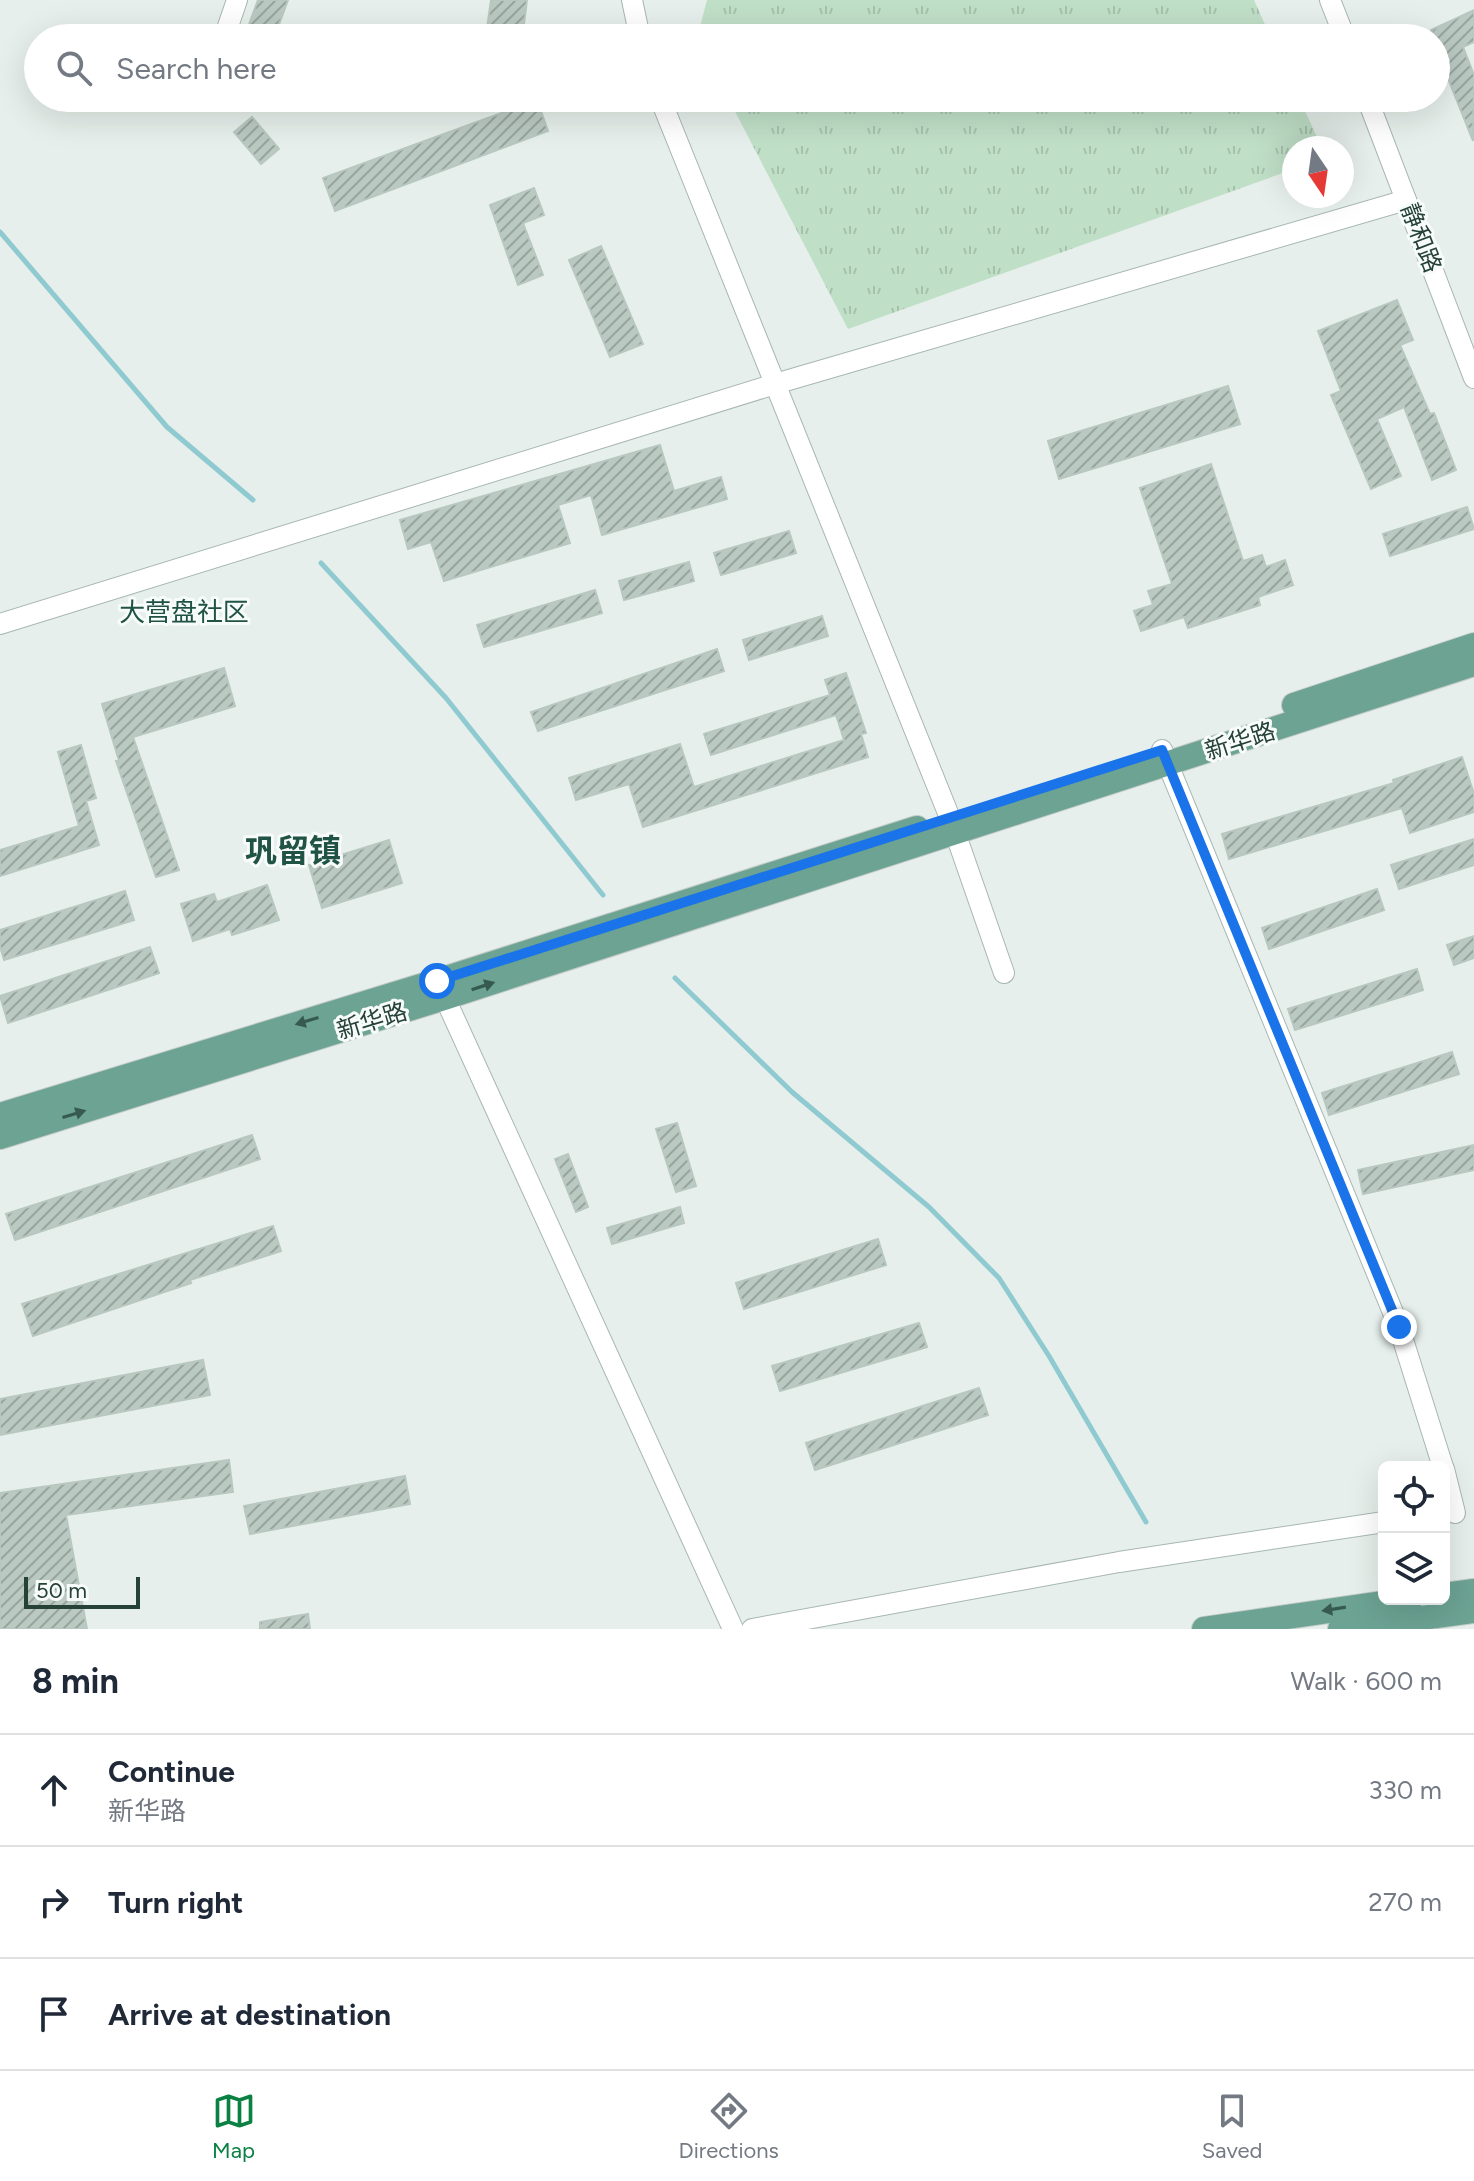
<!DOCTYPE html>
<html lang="en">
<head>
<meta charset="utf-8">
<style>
  :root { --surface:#fff; --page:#f6f6f7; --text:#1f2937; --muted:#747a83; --line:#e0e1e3; --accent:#0b8043 }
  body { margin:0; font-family:Figtree,"Noto Sans SC",sans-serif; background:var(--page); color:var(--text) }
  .controls { position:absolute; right:24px; bottom:24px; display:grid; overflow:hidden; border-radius:12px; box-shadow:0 8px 32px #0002 }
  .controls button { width:72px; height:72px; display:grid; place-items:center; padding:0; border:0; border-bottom:2px solid var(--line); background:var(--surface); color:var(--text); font:40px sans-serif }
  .compass { position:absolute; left:1282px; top:136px; width:72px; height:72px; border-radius:50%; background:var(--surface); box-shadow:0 8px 32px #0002; rotate:167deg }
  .scale { position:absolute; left:24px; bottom:20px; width:116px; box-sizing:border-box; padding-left:8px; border:4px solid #254138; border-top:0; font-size:22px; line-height:28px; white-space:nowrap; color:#254138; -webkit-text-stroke:6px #f7fbf9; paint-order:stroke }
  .stop { position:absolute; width:24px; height:24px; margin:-18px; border:6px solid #1a73e8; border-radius:50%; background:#fff }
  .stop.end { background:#1a73e8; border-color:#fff; box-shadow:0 2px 8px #0008 }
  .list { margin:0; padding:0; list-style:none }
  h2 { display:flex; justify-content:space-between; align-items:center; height:104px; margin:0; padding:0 32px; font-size:34px }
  h2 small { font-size:26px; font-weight:400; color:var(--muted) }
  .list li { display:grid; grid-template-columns:52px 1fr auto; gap:24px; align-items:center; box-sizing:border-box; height:112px; padding:0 32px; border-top:2px solid var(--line) }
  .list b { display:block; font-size:30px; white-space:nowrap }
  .list p { margin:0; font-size:26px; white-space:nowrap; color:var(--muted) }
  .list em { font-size:26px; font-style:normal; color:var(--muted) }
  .icon { flex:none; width:44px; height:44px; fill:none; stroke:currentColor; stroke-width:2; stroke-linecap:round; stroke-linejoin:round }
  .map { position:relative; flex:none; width:1474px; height:1629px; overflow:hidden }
  .search { position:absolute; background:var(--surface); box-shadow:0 8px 32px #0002; left:24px; right:24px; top:24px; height:88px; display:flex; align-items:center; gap:20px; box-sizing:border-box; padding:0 28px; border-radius:44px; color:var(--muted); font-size:30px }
  .sheet { height:440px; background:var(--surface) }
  nav { display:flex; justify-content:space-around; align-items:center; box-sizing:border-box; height:112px; border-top:2px solid var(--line); background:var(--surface); font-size:22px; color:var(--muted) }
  nav a { display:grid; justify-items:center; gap:4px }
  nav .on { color:var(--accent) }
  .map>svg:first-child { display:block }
</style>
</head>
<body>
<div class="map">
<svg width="1474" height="1629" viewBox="0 0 1474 1629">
  <defs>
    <pattern id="grass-tufts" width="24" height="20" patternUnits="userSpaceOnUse" patternTransform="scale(2)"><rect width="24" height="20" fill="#c0dfc7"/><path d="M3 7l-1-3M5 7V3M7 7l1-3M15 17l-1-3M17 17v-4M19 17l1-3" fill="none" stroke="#a5c1ac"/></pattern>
    <pattern id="building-hatch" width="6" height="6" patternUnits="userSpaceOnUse" patternTransform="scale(2)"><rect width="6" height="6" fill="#bbc9c3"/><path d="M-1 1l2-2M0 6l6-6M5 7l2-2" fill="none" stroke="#98a59f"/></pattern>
  </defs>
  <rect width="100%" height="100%" fill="#e6efeb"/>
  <g fill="url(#grass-tufts)">
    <polygon points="707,0 1254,0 1271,38 697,38"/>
    <polygon points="728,98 1299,98 1322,148 1294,148 1294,169 848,329"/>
  </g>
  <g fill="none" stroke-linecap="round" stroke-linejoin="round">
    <g stroke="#90cad1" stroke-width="5">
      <polyline points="0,232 167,427 253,500"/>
      <polyline points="321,563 446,698 603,895"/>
      <polyline points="675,978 792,1092 929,1207 999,1278 1049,1356 1146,1522"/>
    </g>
  </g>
  <g fill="url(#building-hatch)" stroke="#b8c8c1" stroke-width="2">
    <polygon points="258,0 288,0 274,38 244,38"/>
    <polygon points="491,0 527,0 523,32 487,28"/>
    <polygon points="1474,10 1474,42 1463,47 1474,75 1473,141 1441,61 1445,59 1431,30"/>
    <polygon points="537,100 548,131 335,211 323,178"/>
    <polygon points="252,117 279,149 261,164 234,132"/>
    <polygon points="534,188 544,215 523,223 543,275 518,285 490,205"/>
    <polygon points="601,246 643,344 610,357 569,260"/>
    <polygon points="1397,300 1413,340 1400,345 1430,414 1434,413 1456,470 1432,480 1404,407 1377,419 1401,476 1371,489 1331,395 1341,391 1318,331"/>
    <polygon points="1228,386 1240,424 1059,479 1048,441"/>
    <polygon points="660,445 674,491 721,477 727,499 602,535 591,495 558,505 570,543 444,581 431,542 408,549 400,520"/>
    <polygon points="1211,464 1243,561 1262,555 1266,567 1285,560 1293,585 1258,597 1260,605 1188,628 1184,617 1141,631 1134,611 1153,605 1148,591 1172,584 1140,488"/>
    <polygon points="1467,507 1474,529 1390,556 1383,534"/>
    <polygon points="789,531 796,553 721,575 714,553"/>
    <polygon points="689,562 694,581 624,600 619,581"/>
    <polygon points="595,590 602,613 484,647 477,625"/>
    <polygon points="822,616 828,636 749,660 743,640"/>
    <polygon points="717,649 724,671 538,731 531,712"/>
    <polygon points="224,668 235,706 133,737 179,870 156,877 116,761 119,761 102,704"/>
    <polygon points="846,673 866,733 861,734 868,757 643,827 629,784 576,800 569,778 680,744 694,787 844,740 836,715 711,755 704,734 830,695 825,680"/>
    <polygon points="81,745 96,798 86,801 99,845 0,876 0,850 79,826 58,752"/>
    <polygon points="1462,757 1474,794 1474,812 1410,833 1402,808 1229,859 1222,834 1394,783 1393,780"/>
    <polygon points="1474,839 1474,865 1399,889 1391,865"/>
    <polygon points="389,840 402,883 322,908 309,865"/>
    <polygon points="267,885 279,920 232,935 230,929 193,941 181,904 214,894 217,902"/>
    <polygon points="1377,889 1384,910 1269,949 1262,928"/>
    <polygon points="125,891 134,920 4,960 0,946 0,930"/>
    <polygon points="1474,936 1474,958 1454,965 1447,945"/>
    <polygon points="150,947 159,973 8,1023 0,996"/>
    <polygon points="1417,969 1423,990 1295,1030 1288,1009"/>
    <polygon points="1452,1052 1459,1074 1329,1115 1322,1093"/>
    <polygon points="677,1123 696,1186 676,1192 656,1129"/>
    <polygon points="252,1135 260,1159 15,1240 6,1214"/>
    <polygon points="1474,1145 1474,1170 1363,1194 1358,1170"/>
    <polygon points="568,1154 588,1207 576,1212 555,1159"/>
    <polygon points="680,1207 684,1223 612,1244 607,1228"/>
    <polygon points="273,1226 281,1251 190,1280 191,1283 33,1336 22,1304"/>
    <polygon points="878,1239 886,1265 744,1309 736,1283"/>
    <polygon points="919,1323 927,1347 780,1391 772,1366"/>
    <polygon points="203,1360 210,1395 0,1435 0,1399"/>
    <polygon points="979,1388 988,1415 815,1470 806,1443"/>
    <polygon points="229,1460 233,1492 66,1515 87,1629 0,1629 0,1493"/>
    <polygon points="405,1476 410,1504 250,1534 244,1506"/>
    <polygon points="308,1614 310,1629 260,1629 260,1622"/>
  </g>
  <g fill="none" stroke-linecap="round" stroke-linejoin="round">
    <defs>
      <g id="minor">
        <polyline points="632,0 640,38"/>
        <polyline points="1330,0 1345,38"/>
        <polyline points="224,38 237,0"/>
        <polyline points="660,98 950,818 1004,973"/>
        <polyline points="1367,98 1474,378"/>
        <polyline points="0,624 775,384 1406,200"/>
        <polyline points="1162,750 1399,1327 1443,1467"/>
        <polyline points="439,985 733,1629"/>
        <polyline points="1444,1469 1455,1513"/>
        <polyline points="752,1629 1119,1562 1384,1522"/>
      </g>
      <g id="major">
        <polyline points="1294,705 1474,645"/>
        <polyline points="0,1115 437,981 917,828"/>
        <polyline points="0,1137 444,998 1474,664"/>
        <polyline points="1444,1595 1474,1591"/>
        <polyline points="1204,1629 1411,1599"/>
        <polyline points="1340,1629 1474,1611"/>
      </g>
    </defs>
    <use href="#minor" stroke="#a8b7b2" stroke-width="22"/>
    <use href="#major" stroke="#c2cac7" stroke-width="26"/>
    <use href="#minor" stroke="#fff" stroke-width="20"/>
    <use href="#major" stroke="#6ca393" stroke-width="24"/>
  </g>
  <defs><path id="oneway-solid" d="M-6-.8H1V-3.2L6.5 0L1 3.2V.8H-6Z" transform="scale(2)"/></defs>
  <g fill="#375a4f">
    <use href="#oneway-solid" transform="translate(483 986) rotate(-18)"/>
    <use href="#oneway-solid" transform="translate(307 1021) rotate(163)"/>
    <use href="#oneway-solid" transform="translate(74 1114) rotate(-17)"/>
    <use href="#oneway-solid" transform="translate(1334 1609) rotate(171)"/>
  </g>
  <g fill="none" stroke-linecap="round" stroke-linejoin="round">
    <polyline stroke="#1a73e8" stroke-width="10" points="437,981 1162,750 1399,1327"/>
  </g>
  <g text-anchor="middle" stroke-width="6" stroke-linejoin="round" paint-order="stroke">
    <g font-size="24" fill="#254138" stroke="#f7fbf9">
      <text transform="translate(1421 238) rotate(69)" y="8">静和路</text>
      <text transform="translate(1240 741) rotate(-18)" y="8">新华路</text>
      <text transform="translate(372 1021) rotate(-17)" y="8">新华路</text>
    </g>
    <g font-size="26" fill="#215345" stroke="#f7fbf9">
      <text x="184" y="621">大营盘社区</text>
    </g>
    <g font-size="32" font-weight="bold" fill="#215345" stroke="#f7fbf9">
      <text x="293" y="862">巩留镇</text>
    </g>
  </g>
</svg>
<div class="controls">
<button><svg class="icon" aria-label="locate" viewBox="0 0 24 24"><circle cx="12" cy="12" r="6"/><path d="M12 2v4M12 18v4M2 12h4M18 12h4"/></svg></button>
<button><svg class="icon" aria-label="layers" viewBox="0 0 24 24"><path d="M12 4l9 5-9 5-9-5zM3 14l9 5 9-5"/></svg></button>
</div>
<svg class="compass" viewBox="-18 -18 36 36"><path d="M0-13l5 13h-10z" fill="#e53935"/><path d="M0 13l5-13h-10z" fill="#747a83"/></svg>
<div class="scale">50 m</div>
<div class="stop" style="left:437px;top:981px"></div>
<div class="stop end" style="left:1399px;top:1327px"></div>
<div class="search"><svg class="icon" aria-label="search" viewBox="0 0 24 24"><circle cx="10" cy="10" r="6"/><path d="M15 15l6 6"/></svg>Search here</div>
</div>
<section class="sheet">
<h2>8 min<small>Walk · 600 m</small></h2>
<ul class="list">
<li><svg class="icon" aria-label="ahead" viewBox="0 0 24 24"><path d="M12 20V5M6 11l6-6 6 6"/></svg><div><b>Continue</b><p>新华路</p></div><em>330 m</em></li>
<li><svg class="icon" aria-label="right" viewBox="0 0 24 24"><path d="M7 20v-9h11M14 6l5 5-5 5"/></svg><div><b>Turn right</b></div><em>270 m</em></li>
<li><svg class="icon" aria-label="arrive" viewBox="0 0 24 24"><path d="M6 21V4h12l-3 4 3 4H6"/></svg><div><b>Arrive at destination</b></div></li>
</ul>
</section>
<nav>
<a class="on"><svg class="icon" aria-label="map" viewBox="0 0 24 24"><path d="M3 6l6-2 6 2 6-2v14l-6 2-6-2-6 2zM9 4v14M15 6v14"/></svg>Map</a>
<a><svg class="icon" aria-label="directions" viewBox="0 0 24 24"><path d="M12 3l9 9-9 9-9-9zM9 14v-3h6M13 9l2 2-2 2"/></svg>Directions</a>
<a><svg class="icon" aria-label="saved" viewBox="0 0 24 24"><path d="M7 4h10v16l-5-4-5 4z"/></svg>Saved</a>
</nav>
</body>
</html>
